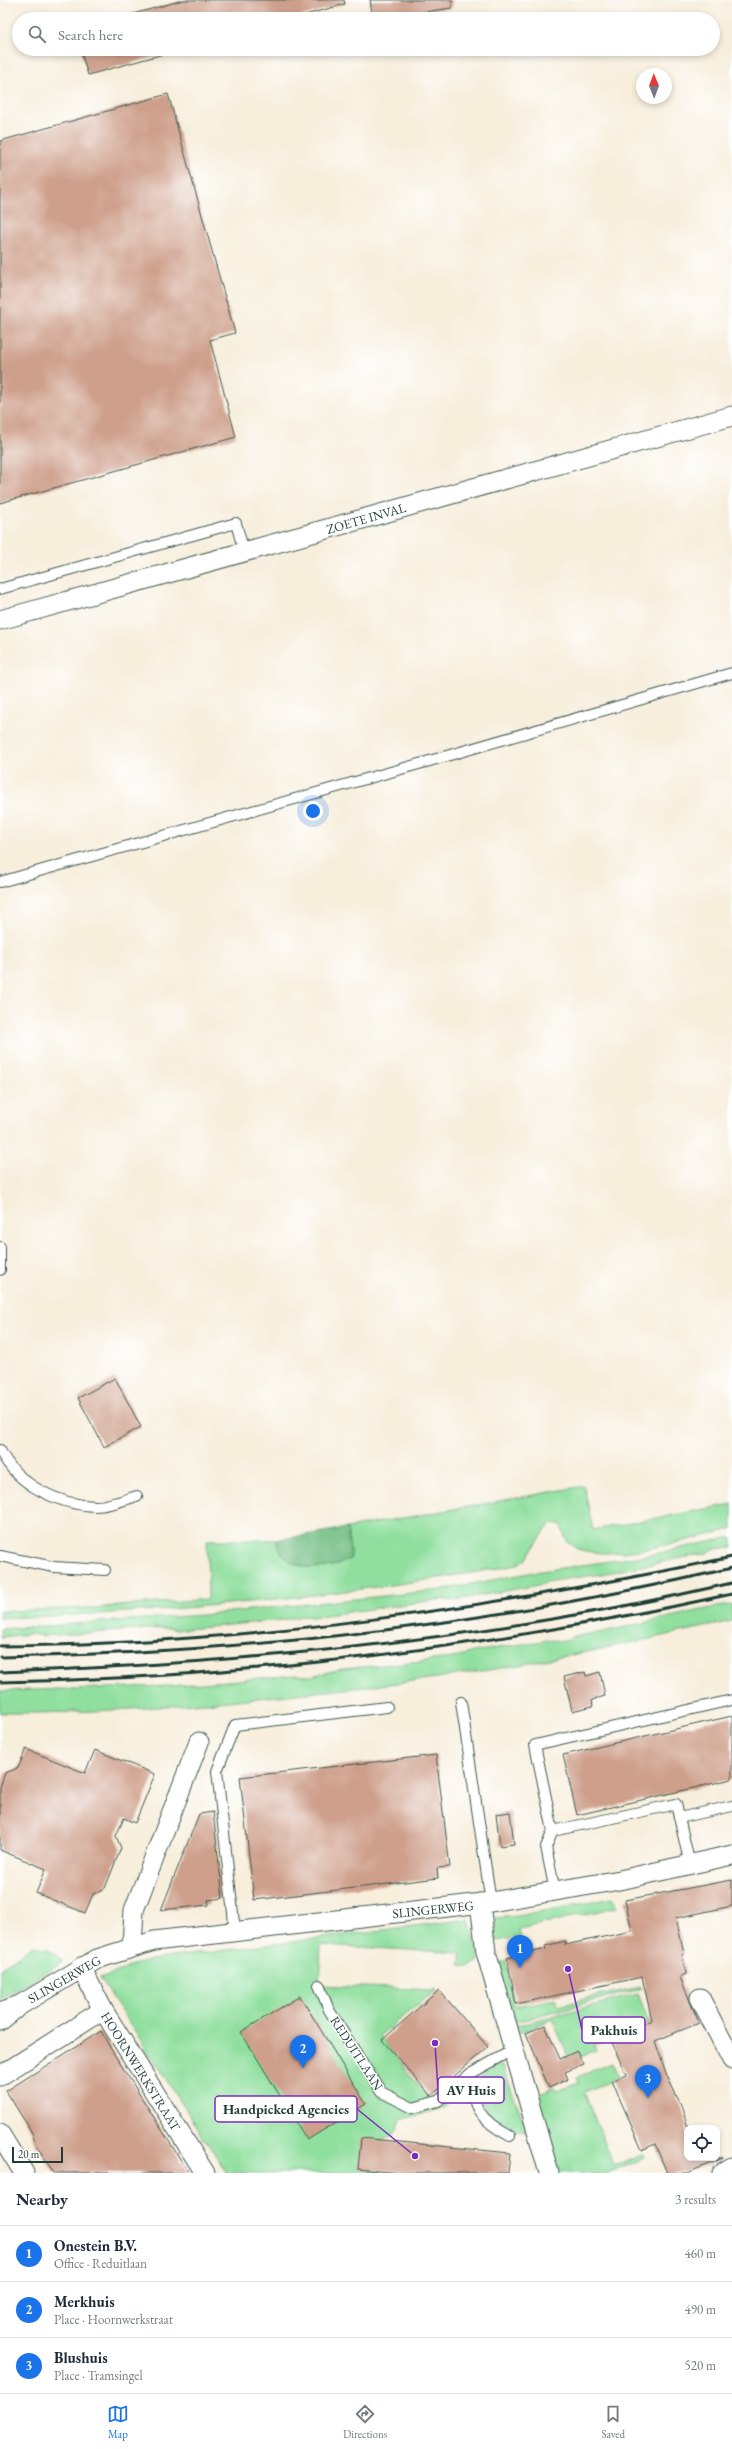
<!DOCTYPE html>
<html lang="en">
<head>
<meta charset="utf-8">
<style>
  :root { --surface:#fff; --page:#f2f2f3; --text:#1f2937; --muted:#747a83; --line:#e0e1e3; --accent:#1a73e8 }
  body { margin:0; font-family:"EB Garamond",serif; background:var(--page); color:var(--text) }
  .controls { position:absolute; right:12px; bottom:12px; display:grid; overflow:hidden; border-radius:8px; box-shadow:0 2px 6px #0003 }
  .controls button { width:36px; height:36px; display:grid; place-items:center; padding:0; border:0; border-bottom:1px solid var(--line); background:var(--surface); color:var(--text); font:20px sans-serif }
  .compass { position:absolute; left:636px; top:68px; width:36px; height:36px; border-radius:50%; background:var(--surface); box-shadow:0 2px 6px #0003; rotate:359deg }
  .scale { position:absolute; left:12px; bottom:10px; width:51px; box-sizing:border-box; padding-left:4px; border:2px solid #1f3d34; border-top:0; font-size:11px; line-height:14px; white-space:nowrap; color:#1f3d34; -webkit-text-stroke:3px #fff; paint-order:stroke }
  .you { position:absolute; left:313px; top:811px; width:14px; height:14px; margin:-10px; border:3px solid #fff; border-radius:50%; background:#1a73e8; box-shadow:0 0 0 6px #1a73e833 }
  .badge { display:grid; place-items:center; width:26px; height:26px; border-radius:50%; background:var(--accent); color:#fff; font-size:13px; font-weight:700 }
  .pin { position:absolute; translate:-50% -33px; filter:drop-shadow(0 1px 2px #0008) }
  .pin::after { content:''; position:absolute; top:21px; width:14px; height:12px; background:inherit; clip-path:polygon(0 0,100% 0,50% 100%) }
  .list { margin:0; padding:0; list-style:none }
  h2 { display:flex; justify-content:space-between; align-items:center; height:52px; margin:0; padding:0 16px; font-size:17px }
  h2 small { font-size:13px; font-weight:400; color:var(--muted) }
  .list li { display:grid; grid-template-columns:26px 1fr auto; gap:12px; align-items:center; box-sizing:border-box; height:56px; padding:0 16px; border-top:1px solid var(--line) }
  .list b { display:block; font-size:15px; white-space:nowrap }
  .list p { margin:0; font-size:13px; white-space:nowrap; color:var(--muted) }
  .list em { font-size:13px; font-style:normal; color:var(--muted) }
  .icon { flex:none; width:22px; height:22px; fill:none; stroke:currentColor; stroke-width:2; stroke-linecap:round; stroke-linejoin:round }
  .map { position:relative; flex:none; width:732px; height:2173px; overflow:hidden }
  .search { position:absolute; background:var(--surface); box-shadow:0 2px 6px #0003; left:12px; right:12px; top:12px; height:44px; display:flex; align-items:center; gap:10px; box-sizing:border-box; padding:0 14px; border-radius:22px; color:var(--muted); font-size:15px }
  .sheet { height:220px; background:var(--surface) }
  nav { display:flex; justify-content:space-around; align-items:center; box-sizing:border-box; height:56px; border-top:1px solid var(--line); background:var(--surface); font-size:11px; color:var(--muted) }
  nav a { display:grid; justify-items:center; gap:2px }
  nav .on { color:var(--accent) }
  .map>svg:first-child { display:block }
</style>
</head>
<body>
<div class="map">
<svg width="732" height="2173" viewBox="0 0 732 2173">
  <rect width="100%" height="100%" fill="#fff"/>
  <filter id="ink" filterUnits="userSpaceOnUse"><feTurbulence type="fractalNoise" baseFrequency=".025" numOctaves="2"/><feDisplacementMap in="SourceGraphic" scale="8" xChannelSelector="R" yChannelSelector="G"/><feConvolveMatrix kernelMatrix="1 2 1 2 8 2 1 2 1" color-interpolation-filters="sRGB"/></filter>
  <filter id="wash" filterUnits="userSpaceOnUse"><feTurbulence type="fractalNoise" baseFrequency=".012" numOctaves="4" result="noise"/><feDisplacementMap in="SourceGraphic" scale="16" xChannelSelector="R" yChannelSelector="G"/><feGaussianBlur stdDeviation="0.9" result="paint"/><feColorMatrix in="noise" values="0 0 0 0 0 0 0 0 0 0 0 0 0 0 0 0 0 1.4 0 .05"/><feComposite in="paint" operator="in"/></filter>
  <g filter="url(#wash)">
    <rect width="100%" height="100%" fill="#f7eedc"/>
    <g fill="#90df9e" stroke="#588e69">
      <path d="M584,1486L593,1530L732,1504V1529C697,1537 598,1568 570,1544C565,1540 563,1531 561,1525L553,1523L548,1527L525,1560L518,1565C347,1595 174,1613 0,1618V1611L94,1608L208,1599L207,1540H276C278,1545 280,1551 283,1555C299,1573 333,1570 351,1558L347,1528Z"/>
      <polygon points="732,1537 732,1548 712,1549 707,1553 602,1574 545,1582 544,1584 450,1601 443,1599 312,1617 302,1616 282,1620 177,1630 167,1628 42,1636 31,1634 0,1637 0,1629 202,1615 440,1590 534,1572 644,1556"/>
      <path d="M732,1605V1621C671,1634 611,1648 550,1659C451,1679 349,1689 248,1699C165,1707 84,1714 0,1713V1691L169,1686L295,1675L310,1676L342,1669L453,1658L473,1652L548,1640L566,1641L573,1636L589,1635L715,1607Z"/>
      <polygon points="613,1898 617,1907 518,1929 520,1937 496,1941 495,1918 517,1916"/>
      <path d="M469,1919L479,1954L478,1962L469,1966L459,1965L462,1953L321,1945L319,1985L436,1990L379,2036L430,2100L448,2085L455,2094L443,2108L401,2120C398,2132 389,2138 378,2141L376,2171L380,2173H227L100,1978L150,1960Z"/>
      <polygon points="34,1946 49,1949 63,1962 0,1999 0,1968"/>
      <polygon points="497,1962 506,1962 514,2007 556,1999 557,2005 640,1987 641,1989 513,2022"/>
      <polygon points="638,1994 649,2022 594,2045 596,2050 570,2060 552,2019 515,2034 513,2026"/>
      <polygon points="613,2063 618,2078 584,2092 614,2166 643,2153 645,2157 608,2173 554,2173 533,2098 553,2088 557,2091 579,2083 577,2077"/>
      <path d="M494,2065L502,2066L528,2132C507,2133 483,2116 480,2095C479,2089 479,2081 482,2076C485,2072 490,2069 494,2065Z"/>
    </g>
    <path fill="#74be85" stroke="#4a7e5c" d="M347,1528L351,1558C333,1570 299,1573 283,1555C280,1551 278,1545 276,1540Z"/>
    <g id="blocks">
      <g fill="#ce9f8a">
        <polygon points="183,0 344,0 345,4 291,19 130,19 130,15"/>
        <polygon points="370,0 452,0 452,8 373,19"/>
        <polygon points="80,49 166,49 167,53 88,75"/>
        <polygon points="168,94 235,333 210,340 236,437 0,503 0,141"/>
        <polygon points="115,1378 141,1427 104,1447 78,1398"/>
        <polygon points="585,1672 586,1676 600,1672 605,1696 592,1700 593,1706 572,1711 564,1677"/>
        <polygon points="732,1716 732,1779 577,1815 563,1755"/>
        <polygon points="26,1749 85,1773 95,1750 155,1774 135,1823 124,1818 116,1836 121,1848 105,1888 93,1894 85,1913 36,1893 46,1869 0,1850 0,1787 5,1773 18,1768"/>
        <polygon points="436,1755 450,1867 437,1868 438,1878 254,1900 240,1777"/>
        <polygon points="213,1812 223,1898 208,1900 209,1905 161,1910 199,1814"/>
        <polygon points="510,1812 514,1844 500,1846 496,1814"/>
        <polygon points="732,1880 732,1906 676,1918 684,1954 682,1955 686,1974 680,1977 699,2023 655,2041 667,2076 681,2105 687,2124 687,2158 723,2158 687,2173 667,2173 655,2144 642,2150 612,2081 626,2075 610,2038 652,2020 642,1977 516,2004 507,1958 546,1949 545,1946 565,1941 565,1945 632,1931 625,1900"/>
        <polygon points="439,1990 488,2047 431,2096 382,2040"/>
        <polygon points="300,1996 366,2104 307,2140 241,2032"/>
        <polygon points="545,2025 560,2059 577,2051 583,2064 565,2072 568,2079 549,2088 526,2033"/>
        <polygon points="101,2031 111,2049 189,2173 54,2173 38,2148 32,2137 34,2136 6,2091"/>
        <polygon points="361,2138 510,2153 508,2173 398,2173 358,2169"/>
      </g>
    </g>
  </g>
  <g filter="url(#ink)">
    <use href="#blocks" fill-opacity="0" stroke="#3f584d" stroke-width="1"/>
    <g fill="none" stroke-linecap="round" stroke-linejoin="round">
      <defs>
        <g id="lane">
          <polyline points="0,589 236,523 244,552"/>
          <polyline points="0,882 426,762 732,673"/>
          <polyline points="0,1247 0,1270"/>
          <path d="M0,1450C16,1484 58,1505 96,1506C109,1506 124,1500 137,1496"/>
          <polyline points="0,1556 54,1567 105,1570"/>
          <polyline points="461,1702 491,1902"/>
          <polyline points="679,1818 732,1806"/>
          <polyline points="553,1831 676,1804 690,1865"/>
          <polyline points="555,1891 546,1847 553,1831 535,1745 732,1700"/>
          <polyline points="235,1931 217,1771 235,1725 387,1707"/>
          <polyline points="319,1985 329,2010 381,2092 413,2108 438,2101 470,2074"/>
          <path d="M510,2136C481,2121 471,2107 470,2074L513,2050"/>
        </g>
        <g id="street">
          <polyline points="0,620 732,416"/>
          <polyline points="480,1903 486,1952 549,2173"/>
          <polyline points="132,1946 134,1910 199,1742"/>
          <polyline points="81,1967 103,2010 205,2173"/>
          <polyline points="700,1998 732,2060"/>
          <polyline points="20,2005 97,1959 154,1941 491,1902 620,1880 732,1855"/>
          <polyline points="0,2012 20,2005 0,2021"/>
          <polyline points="0,2076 103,2010"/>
          <polyline points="0,2134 24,2173"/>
          <polyline points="722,2173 732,2167"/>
        </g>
      </defs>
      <use href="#lane" stroke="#3f584d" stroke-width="12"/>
      <use href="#street" stroke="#3f584d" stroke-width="21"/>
      <use href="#lane" stroke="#fff" stroke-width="10"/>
      <use href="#street" stroke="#fff" stroke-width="19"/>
      <g stroke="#1f3d34" stroke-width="3">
        <path d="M0,1646C246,1644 492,1608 732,1557"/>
        <path d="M0,1657C245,1653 493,1624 732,1568"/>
        <path d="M0,1672C246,1664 492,1639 732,1583"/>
        <path d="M0,1682C246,1678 491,1647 732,1594"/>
      </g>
    </g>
  </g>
  <g text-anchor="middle" stroke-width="3" stroke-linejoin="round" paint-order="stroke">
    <g font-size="13" fill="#1f3d34" stroke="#fff">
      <text transform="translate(366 518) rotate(-16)" y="5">ZOETE INVAL</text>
      <text transform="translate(433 1909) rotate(-6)" y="5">SLINGERWEG</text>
      <text transform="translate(64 1979) rotate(-30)" y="5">SLINGERWEG</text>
      <text transform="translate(357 2053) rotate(57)" y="5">REDUITLAAN</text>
      <text transform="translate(141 2071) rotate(58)" y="5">HOORNWERKSTRAAT</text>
    </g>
  </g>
  <path fill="none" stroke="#7b2cbf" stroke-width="1.5" d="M568 1969L582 2030M435 2043L438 2090M415 2156L357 2109"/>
  <g fill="#7b2cbf" stroke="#fff" stroke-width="1.5">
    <circle cx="568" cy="1969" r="4"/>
    <circle cx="435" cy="2043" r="4"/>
    <circle cx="415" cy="2156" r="4"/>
  </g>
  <g fill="#fff" stroke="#7b2cbf" stroke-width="1.5">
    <rect x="582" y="2017" width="63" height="26" rx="4"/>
    <rect x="438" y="2077" width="66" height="26" rx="4"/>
    <rect x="215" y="2096" width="142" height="26" rx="4"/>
  </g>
  <g font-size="14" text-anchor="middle" font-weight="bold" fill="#1f3d34">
    <text x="614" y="2035">Pakhuis</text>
    <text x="471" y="2095">AV Huis</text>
    <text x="286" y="2114">Handpicked Agencies</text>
  </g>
</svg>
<div class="controls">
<button><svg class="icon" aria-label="locate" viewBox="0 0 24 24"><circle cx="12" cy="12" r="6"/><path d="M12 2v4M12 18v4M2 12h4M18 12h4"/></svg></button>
</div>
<svg class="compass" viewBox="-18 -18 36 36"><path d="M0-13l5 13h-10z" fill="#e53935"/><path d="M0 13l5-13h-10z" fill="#747a83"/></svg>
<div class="scale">20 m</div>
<div class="you"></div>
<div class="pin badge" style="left:520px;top:1968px">1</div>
<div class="pin badge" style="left:303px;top:2068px">2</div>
<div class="pin badge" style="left:648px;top:2098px">3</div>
<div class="search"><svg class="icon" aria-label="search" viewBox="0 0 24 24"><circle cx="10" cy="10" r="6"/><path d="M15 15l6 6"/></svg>Search here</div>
</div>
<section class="sheet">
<h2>Nearby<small>3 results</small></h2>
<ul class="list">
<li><span class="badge">1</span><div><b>Onestein B.V.</b><p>Office · Reduitlaan</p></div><em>460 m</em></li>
<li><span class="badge">2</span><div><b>Merkhuis</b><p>Place · Hoornwerkstraat</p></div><em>490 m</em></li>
<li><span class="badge">3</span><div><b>Blushuis</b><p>Place · Tramsingel</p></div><em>520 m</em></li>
</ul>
</section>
<nav>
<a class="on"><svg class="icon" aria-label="map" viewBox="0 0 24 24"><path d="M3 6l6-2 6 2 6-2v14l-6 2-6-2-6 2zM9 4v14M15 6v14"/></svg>Map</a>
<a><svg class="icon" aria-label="directions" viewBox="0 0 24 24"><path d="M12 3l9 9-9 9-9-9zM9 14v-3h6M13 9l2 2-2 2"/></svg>Directions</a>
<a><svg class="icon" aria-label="saved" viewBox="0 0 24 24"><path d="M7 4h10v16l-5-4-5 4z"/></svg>Saved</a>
</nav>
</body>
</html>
